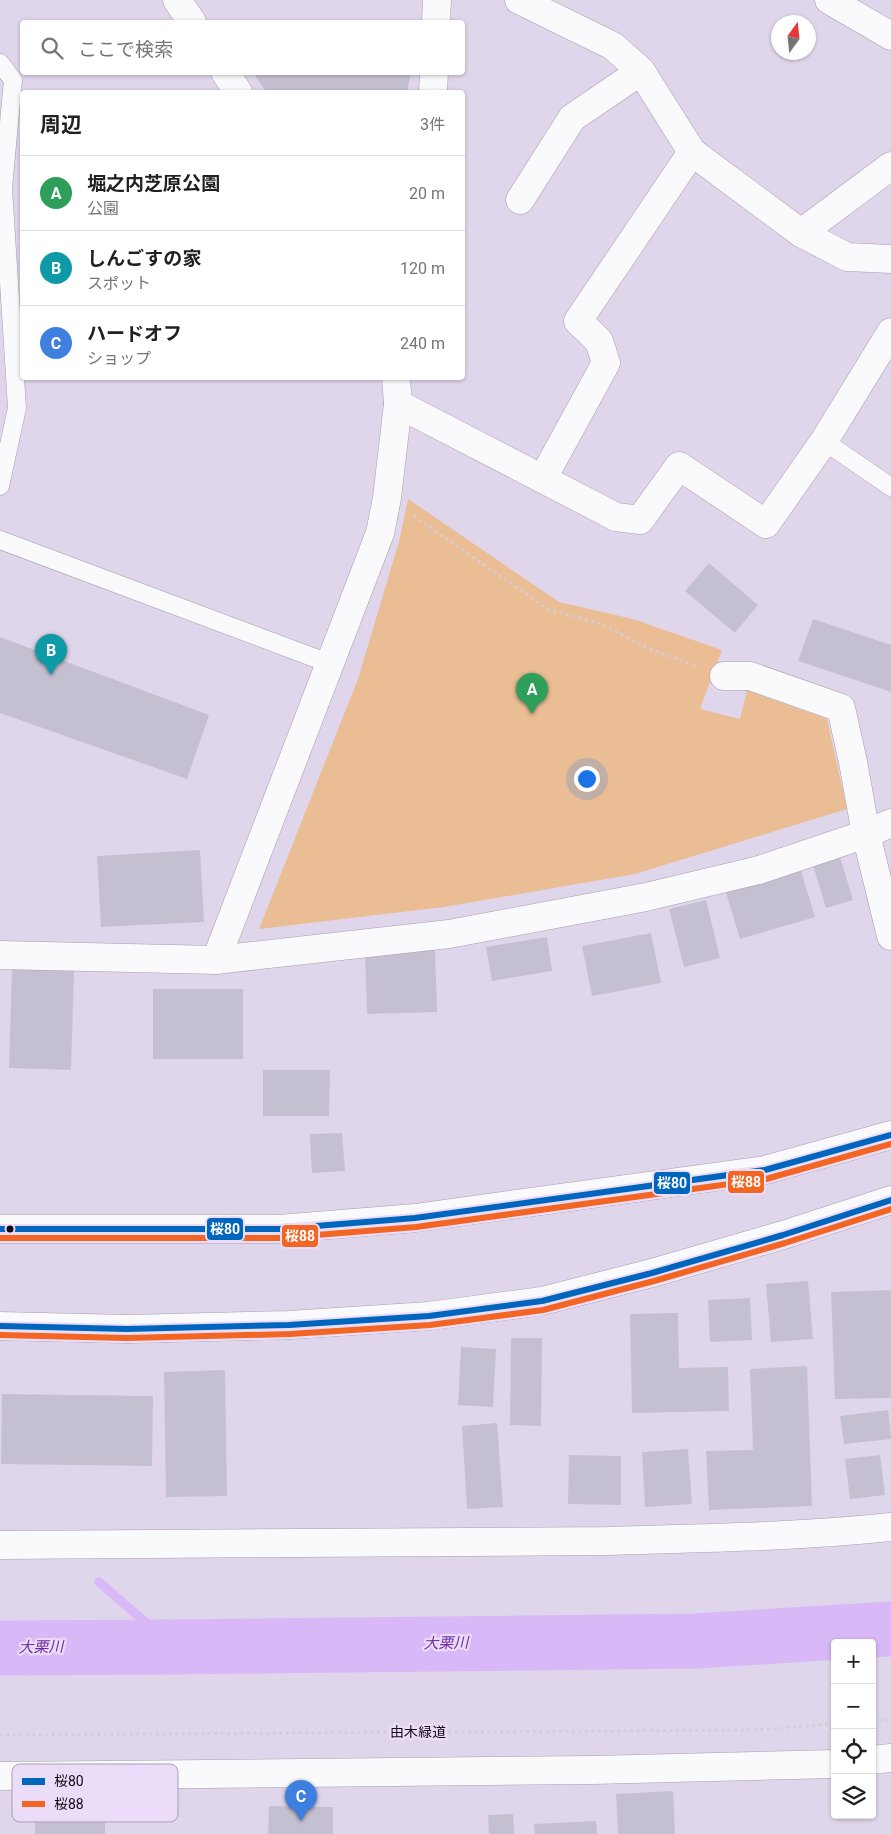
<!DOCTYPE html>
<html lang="ja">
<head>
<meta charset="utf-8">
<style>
  :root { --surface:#fff; --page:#f2f2f2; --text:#202124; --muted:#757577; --line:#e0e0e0; --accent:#585160 }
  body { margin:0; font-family:Roboto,"Noto Sans JP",sans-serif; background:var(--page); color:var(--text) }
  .controls { position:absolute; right:15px; bottom:15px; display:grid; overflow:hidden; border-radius:5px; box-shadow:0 1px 4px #0004 }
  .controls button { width:45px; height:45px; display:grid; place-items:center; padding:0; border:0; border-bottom:1px solid var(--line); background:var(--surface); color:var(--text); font:25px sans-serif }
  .compass { position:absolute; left:771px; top:15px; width:45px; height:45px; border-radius:50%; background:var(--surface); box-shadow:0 1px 4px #0004; rotate:15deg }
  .you { position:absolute; left:586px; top:778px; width:18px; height:18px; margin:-12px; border:4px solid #fff; border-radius:50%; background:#1a73e8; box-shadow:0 0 0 8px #1a73e833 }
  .badge { display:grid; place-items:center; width:32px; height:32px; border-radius:50%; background:var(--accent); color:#fff; font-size:16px; font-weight:700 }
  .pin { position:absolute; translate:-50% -41px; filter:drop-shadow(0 1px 2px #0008) }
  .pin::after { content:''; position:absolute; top:26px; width:18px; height:15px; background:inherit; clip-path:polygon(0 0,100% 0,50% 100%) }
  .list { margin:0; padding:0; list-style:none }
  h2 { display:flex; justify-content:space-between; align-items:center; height:65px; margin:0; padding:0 20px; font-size:21px }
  h2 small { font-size:16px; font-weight:400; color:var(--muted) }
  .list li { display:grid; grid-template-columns:32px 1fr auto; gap:15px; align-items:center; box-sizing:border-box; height:75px; padding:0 20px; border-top:1px solid var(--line) }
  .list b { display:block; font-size:19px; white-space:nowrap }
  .list p { margin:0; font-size:16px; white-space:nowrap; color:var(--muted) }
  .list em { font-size:16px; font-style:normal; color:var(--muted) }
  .icon { flex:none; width:28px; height:28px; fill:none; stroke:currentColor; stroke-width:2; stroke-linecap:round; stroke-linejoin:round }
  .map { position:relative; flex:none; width:891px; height:1834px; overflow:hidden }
  .search { position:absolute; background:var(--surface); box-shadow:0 1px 4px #0004; left:20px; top:20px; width:445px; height:55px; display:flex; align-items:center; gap:12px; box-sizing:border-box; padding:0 18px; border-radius:5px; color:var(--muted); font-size:19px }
  .panel { position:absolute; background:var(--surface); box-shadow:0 1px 4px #0004; left:20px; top:90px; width:445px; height:290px; border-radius:5px }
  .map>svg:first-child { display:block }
</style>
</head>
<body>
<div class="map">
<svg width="891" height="1834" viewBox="0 0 891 1834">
  <rect width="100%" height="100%" fill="#e0d6eb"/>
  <polygon fill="#ebbd95" points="408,499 559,602 633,619 722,650 700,709 740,719 747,690 827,719 847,809 635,874 444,907 259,929 358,679 400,538"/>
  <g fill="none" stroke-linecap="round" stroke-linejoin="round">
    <polyline stroke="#d8b8f6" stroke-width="9" points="99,1582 174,1647"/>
    <polyline stroke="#d8b8f6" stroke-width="55" points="0,1648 174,1647 695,1641 891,1629"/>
  </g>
  <g fill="#c5c0d1">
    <polygon points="253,72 411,72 407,92 266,92"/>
    <polygon points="709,563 758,605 735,633 685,591"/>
    <polygon points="813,619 891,645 891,692 798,661"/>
    <polygon points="0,637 209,715 187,779 0,713"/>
    <polygon points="200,850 204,922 101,927 97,856"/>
    <polygon points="840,857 853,900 826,908 813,865"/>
    <polygon points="801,871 815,917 740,939 726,893"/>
    <polygon points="706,900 720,958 684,967 669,909"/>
    <polygon points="651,933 661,983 592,996 582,946"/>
    <polygon points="547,937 552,971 492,981 486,947"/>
    <polygon points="435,949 437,1012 367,1014 365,951"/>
    <polygon points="12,969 74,971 71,1070 9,1068"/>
    <rect x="153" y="989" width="90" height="70"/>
    <polygon points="263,1070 330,1070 329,1116 263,1116"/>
    <polygon points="342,1133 345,1171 312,1173 310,1134"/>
    <polygon points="808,1281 813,1339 771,1342 766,1284"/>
    <polygon points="891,1290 891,1398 835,1399 831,1292"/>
    <polygon points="750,1298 752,1340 710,1342 708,1300"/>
    <polygon points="678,1313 679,1368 728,1367 729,1411 632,1413 630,1314"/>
    <polygon points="511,1338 542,1338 541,1426 510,1425"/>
    <polygon points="461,1347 496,1349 493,1407 458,1405"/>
    <polygon points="807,1366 812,1506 709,1510 706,1451 753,1450 750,1369"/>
    <polygon points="225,1370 227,1496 166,1497 164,1372"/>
    <polygon points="2,1394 153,1396 152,1466 1,1464"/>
    <polygon points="888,1410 891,1439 844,1444 840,1416"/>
    <polygon points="497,1423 503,1507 467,1509 462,1426"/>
    <polygon points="688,1449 692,1504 645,1507 642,1452"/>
    <polygon points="569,1455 621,1456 621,1505 568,1504"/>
    <polygon points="880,1455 885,1495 850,1499 845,1459"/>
    <polygon points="673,1791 675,1834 618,1834 616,1794"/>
    <polygon points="269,1806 333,1807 333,1834 268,1834"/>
    <polygon points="513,1814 514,1834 489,1834 488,1815"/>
    <polygon points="105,1819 105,1834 35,1834 35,1821"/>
    <polygon points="596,1821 597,1834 535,1834 534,1824"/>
  </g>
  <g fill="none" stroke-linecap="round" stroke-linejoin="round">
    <defs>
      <g id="service">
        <polyline points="0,63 13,80 3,188 17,408 0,486"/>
        <polyline points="824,441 891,487"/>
        <polyline points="0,540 331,664"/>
      </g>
      <g id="minor">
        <polyline points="177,0 192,22"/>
        <polyline points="519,0 613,46 641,71 692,152 801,233 847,257 891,259"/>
        <polyline points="829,0 891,36"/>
        <polyline points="436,22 437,0"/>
        <polyline points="225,72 238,92"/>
        <polyline points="433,92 434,72"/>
        <polyline points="520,200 572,118 641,71"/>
        <polyline points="801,233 891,166"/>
        <polyline points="398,404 616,517 640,520 679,466 766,524 824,441 891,332"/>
        <polyline points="543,478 606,363 599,341 578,321 692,152"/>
        <polyline points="724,676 750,676 841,708 853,762 866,834 891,936"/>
        <polyline points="0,955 216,960 449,934 646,897 759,870 866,834 891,823"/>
        <polyline points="216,960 380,533 387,498 398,404 396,378"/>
        <path d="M0,1545L607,1541C702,1538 797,1537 891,1527"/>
        <polyline points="872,1760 891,1758"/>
        <polyline points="0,1776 594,1770 835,1764"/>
      </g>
      <g id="primary">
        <polyline points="0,1229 279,1229 415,1218 765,1170 891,1135"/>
        <polyline points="0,1326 127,1329 289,1325 429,1316 542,1301 652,1273 783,1235 891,1200"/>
      </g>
    </defs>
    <use href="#service" stroke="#a59dad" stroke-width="19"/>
    <use href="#minor" stroke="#a59dad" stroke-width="29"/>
    <use href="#primary" stroke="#a59dad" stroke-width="29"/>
    <g stroke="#d2ced5" stroke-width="3" stroke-dasharray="2.5 4" stroke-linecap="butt">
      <polyline points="414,516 548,609 604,625 649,649 697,666"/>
      <polyline points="872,1721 891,1719"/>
      <polyline points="0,1735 755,1730 835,1724"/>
    </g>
    <use href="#service" stroke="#faf9fc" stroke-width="18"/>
    <use href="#minor" stroke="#faf9fc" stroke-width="28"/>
    <use href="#primary" stroke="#faf9fc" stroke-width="28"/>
    <defs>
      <g id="bus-1">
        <polyline points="0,1229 279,1229 415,1218 765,1170 891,1135"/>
        <polyline points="0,1326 127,1329 289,1325 429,1316 542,1301 652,1273 783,1235 891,1200"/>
      </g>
      <g id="bus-2">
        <polyline points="0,1238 279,1238 416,1227 766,1179 891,1144"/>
        <polyline points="0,1335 127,1338 290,1334 430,1325 543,1310 654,1281 785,1243 891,1209"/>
      </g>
    </defs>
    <use href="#bus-1" stroke="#ebddfa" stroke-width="10"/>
    <use href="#bus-2" stroke="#ebddfa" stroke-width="10"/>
    <use href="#bus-1" stroke="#0065bd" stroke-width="6"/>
    <use href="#bus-2" stroke="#f26522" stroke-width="6"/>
  </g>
  <circle fill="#0f0915" stroke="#ebddfa" stroke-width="2" cx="10" cy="1229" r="4.5"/>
  <g text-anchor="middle" stroke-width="4.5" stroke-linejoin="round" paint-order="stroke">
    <g font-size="14" fill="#0f0915" stroke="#ebddfa">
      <text x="418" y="1737">由木緑道</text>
    </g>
    <g font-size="15" font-style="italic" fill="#6e2b9d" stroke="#ebddfa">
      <text transform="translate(446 1643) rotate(-1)" y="5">大栗川</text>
      <text transform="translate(41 1647) rotate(-1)" y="5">大栗川</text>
    </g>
  </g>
  <rect x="12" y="1764" width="166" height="58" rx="8" fill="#ebddfa" stroke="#a99db5" stroke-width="1"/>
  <rect x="22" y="1778" width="23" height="7" fill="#0065bd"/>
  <rect x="22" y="1801" width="23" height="6" fill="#f26522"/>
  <g font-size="14" fill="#0f0915">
    <text x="54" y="1786">桜80</text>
    <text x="54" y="1809">桜88</text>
  </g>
  <g stroke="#ebddfa" stroke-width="2">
    <rect x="727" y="1170" width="38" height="24" rx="5" fill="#f26522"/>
    <rect x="653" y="1171" width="38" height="24" rx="5" fill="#0065bd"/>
    <rect x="206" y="1217" width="38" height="24" rx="5" fill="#0065bd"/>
    <rect x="281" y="1224" width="38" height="24" rx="5" fill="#f26522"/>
  </g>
  <g font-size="14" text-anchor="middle" font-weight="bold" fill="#fff">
    <text x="746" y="1187">桜88</text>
    <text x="672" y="1188">桜80</text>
    <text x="225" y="1234">桜80</text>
    <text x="300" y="1241">桜88</text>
  </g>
</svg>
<div class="controls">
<button>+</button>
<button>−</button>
<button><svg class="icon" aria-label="locate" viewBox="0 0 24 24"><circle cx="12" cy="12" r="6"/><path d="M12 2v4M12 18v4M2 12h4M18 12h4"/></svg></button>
<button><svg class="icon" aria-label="layers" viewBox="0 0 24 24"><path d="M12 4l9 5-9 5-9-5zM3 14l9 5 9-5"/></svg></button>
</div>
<svg class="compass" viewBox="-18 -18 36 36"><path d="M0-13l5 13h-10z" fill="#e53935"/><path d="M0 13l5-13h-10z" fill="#757577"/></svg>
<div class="you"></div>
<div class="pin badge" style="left:532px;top:714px;background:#2e9e5b">A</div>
<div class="pin badge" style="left:51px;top:675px;background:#0f9aa8">B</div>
<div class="pin badge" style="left:301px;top:1821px;background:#3f7fe0">C</div>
<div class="search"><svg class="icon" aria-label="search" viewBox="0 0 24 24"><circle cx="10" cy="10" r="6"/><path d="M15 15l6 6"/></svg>ここで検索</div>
<section class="panel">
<h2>周辺<small>3件</small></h2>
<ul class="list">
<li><span class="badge" style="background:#2e9e5b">A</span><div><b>堀之内芝原公園</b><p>公園</p></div><em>20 m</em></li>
<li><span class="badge" style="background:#0f9aa8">B</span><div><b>しんごすの家</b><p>スポット</p></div><em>120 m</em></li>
<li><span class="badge" style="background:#3f7fe0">C</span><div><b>ハードオフ</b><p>ショップ</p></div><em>240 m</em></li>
</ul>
</section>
</div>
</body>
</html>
